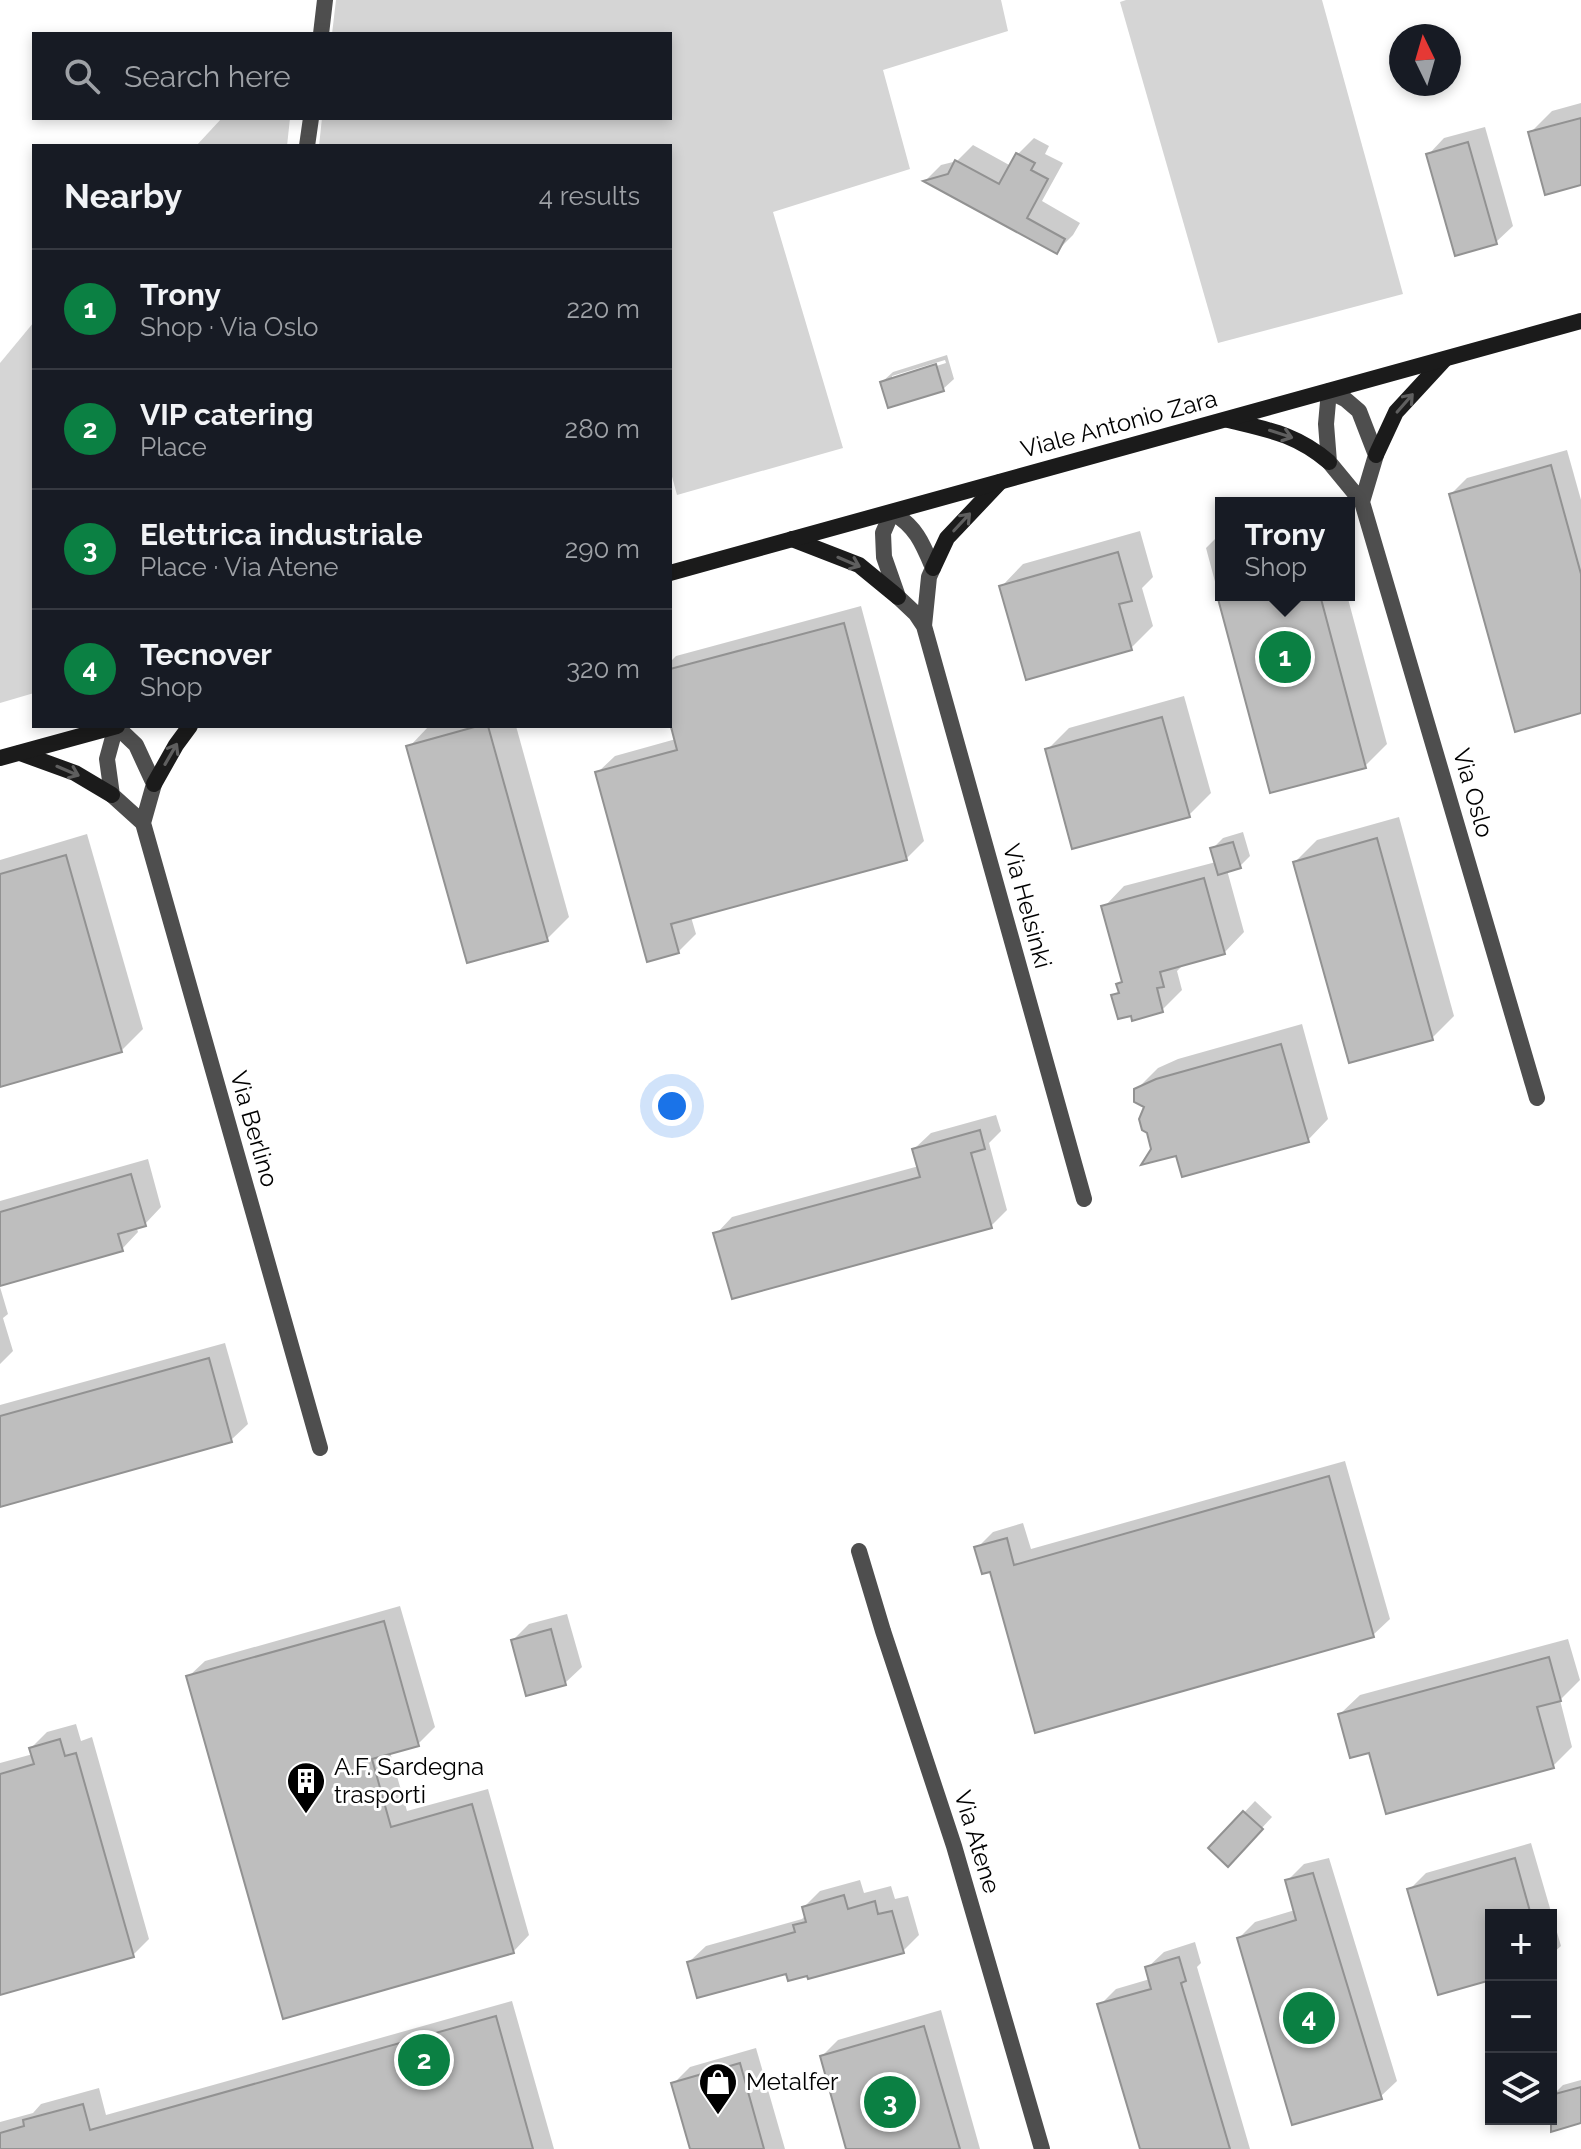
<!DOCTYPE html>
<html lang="en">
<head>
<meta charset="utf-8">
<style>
  :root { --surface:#171b24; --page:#20242c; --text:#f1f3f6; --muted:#9ea1a6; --line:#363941; --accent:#0b8043 }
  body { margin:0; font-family:Raleway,sans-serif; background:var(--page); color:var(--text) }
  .controls { position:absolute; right:24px; bottom:24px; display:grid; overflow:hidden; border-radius:0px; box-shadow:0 4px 12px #0003 }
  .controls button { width:72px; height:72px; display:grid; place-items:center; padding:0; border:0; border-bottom:2px solid var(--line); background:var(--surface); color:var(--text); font:40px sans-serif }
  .compass { position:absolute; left:1389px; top:24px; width:72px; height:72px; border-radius:50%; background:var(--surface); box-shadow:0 4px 12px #0003; rotate:355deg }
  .you { position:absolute; left:672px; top:1106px; width:28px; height:28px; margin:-20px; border:6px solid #fff; border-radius:50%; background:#1a73e8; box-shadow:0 0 0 12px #1a73e833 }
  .badge { display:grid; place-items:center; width:52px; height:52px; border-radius:50%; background:var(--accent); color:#fff; font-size:26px; font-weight:700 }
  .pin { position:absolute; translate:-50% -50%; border:4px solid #fff; box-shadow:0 2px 8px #0006 }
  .popup { position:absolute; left:1215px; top:497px; width:140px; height:104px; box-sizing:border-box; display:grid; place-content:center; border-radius:0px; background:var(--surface); filter:drop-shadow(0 2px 6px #0005); font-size:26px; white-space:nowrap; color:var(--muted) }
  .popup b { font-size:30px; color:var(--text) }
  .popup::after { content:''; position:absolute; left:50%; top:100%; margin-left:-16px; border:16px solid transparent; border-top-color:var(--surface) }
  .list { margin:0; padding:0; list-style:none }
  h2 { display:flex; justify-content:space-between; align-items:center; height:104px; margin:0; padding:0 32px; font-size:34px }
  h2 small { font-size:26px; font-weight:400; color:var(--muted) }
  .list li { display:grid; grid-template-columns:52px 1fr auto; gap:24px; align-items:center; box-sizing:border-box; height:120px; padding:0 32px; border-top:2px solid var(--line) }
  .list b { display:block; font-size:30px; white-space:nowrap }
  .list p { margin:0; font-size:26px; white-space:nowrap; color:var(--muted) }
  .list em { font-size:26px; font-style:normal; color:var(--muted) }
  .icon { flex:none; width:44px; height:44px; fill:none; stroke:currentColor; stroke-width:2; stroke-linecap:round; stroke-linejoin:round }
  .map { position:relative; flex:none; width:1581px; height:2149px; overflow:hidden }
  .search { position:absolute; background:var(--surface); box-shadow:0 4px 12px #0003; left:32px; top:32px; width:640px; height:88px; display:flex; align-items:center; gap:20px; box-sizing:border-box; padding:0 28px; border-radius:0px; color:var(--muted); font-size:30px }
  .panel { position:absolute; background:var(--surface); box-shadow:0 4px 12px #0003; left:32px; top:144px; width:640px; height:584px; border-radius:0px }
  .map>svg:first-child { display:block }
</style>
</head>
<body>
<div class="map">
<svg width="1581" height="2149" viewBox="0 0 1581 2149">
  <rect width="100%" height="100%" fill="#fff"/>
  <g fill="#d5d5d5">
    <polygon points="336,0 1001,0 1008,31 883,70 910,169 773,212 843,448 677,495 670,469 670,146 319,146 322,118 670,118 670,34 332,34"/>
    <polygon points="1126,0 1322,0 1403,294 1218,343 1120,2"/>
    <polygon points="222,118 290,118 287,146 196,146"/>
    <polygon points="34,322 34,693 0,703 0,363"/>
  </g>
  <g fill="#0003" fill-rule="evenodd">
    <polygon points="1581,103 1581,183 1530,133 1552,111"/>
    <polygon points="1485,127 1513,226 1496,242 1428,155 1444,138"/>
    <polygon points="1034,138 1049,146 1045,154 1063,163 1042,201 1080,223 1073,235 1057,251 926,180 941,165 957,161 973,145 1011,166 1018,154"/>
    <path d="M947,355L954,379L943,389L882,382L893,372ZM945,360L946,363L892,380V376Z"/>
    <polygon points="1567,450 1581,500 1581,711 1451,494 1467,478"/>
    <polygon points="1140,531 1153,577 1142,588 1153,626 1131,648 1001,587 1023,564"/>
    <polygon points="1221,533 1221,595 1347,595 1387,744 1365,766 1271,791 1206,548"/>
    <polygon points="861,606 924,841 906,859 691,917 696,934 678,952 597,773 615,756 676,739 670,715 670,662 676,656"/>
    <polygon points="1184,696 1211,793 1189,815 1047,750 1069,728"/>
    <polygon points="429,726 516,726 569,917 547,939 409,747"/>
    <polygon points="1399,817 1454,1016 1432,1038 1295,862 1317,840"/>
    <polygon points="1243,832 1250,856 1240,866 1227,870 1244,932 1224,953 1183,965 1177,971 1182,990 1162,1010 1114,996 1120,989 1119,984 1124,979 1104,907 1124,886 1216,862 1213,848 1223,838"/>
    <polygon points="87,834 143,1029 121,1051 0,1085 0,860"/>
    <polygon points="1302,1024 1328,1119 1308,1140 1178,1153 1153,1149 1146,1106 1136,1090 1158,1068 1178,1059"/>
    <polygon points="996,1115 1001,1131 989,1143 1007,1210 991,1226 716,1234 732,1217 919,1166 914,1149 931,1133"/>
    <polygon points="148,1159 161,1207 145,1224 136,1226 138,1232 122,1249 0,1284 0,1201"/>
    <polygon points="0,1287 8,1314 3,1318 13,1351 0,1364"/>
    <polygon points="225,1343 248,1424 231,1440 0,1505 0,1405"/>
    <polygon points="1345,1461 1390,1619 1373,1635 991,1569 977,1548 993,1532 1023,1523 1031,1549"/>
    <polygon points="400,1606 435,1727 418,1744 390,1752 407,1811 488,1789 529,1935 513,1952 188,1677 205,1661"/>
    <polygon points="567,1614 582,1667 565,1683 513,1640 529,1624"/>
    <polygon points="1568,1639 1580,1680 1560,1700 1572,1747 1553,1766 1371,1750 1340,1714 1360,1695"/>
    <polygon points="76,1724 81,1741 92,1737 149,1939 133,1955 0,1993 0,1763 33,1754 31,1748 47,1732"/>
    <polygon points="1255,1801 1272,1817 1238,1854 1211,1848"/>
    <polygon points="1531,1843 1561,1946 1551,1955 1551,1915 1491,1915 1491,1977 1410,1889 1426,1873"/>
    <polygon points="1329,1858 1397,2081 1380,2097 1239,1938 1255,1922 1295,1910 1287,1881 1304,1864"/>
    <polygon points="860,1880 864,1893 891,1886 895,1899 908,1896 919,1935 903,1951 809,1974 689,1962 706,1946 802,1919 806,1915 804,1907 820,1891"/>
    <polygon points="1195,1942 1201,1963 1197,1967 1250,2149 1142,2149 1100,2005 1116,1989 1150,1979 1147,1968 1164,1952"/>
    <polygon points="512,2001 554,2149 0,2149 0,2122 33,2113 41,2104 99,2088 106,2115"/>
    <polygon points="941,2010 980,2149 848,2149 822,2056 838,2040"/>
    <polygon points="756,2048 785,2149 692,2149 673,2084 690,2067"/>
    <polygon points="1581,2080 1581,2123 1553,2129 1551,2119 1551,2097 1563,2085"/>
  </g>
  <g fill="#bebebe" stroke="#929292" stroke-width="2">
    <polygon points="1581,118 1581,185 1545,195 1528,132"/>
    <polygon points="1468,142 1497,244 1455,256 1426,154"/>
    <polygon points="1016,153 1035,163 1031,170 1048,179 1027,218 1065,239 1057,254 923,181 948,174 955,160 999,184"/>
    <polygon points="936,364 944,391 888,408 880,382"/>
    <polygon points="1551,465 1581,574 1581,713 1515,732 1449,494"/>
    <polygon points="1118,552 1132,601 1119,604 1132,650 1026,680 999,586"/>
    <polygon points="1217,595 1320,595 1366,768 1270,793"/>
    <polygon points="844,623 907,860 671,924 679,953 647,962 595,772 677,750 670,723 670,669"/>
    <polygon points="1162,717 1190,817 1072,849 1045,749"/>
    <polygon points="478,726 488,726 548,941 467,963 406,746"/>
    <polygon points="1377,838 1433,1040 1349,1063 1293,862"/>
    <polygon points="1233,842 1241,868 1218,875 1210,848"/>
    <polygon points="66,855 122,1052 0,1087 0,874"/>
    <polygon points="1204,878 1225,954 1160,972 1164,987 1157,988 1163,1012 1132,1021 1131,1016 1118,1019 1111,995 1119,993 1116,984 1122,982 1101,906"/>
    <polygon points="1281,1044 1309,1142 1182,1177 1176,1156 1141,1165 1151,1149 1147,1133 1142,1130 1139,1119 1144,1107 1134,1102 1134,1089 1156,1079"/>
    <polygon points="980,1130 985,1149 971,1153 992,1228 732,1299 713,1233 920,1177 912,1149"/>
    <polygon points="131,1174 146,1226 118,1234 123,1251 0,1286 0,1212"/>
    <polygon points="209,1358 232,1442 0,1507 0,1416"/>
    <polygon points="1329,1476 1374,1637 1035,1733 990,1572 982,1574 974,1547 1007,1538 1014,1565"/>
    <polygon points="384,1621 419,1746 372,1759 391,1827 472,1804 514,1953 283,2019 186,1676"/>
    <polygon points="551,1629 566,1685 526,1696 511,1640"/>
    <polygon points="1549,1657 1561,1701 1537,1707 1554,1768 1386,1814 1369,1753 1350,1758 1338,1714"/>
    <polygon points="60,1739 65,1756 76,1753 134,1957 0,1995 0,1774 34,1764 29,1748"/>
    <polygon points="1243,1811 1263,1829 1228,1867 1208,1848"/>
    <polygon points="1515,1858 1531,1915 1491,1915 1491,1980 1438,1995 1407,1889"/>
    <polygon points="1313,1873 1382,2099 1292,2125 1237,1938 1296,1920 1285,1880"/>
    <polygon points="844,1895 848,1909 875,1901 878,1914 892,1911 904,1953 808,1979 807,1976 788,1981 786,1974 697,1998 687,1962 795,1932 793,1925 806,1922 802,1907"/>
    <polygon points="1179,1957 1186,1981 1181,1983 1230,2149 1140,2149 1097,2004 1151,1989 1145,1967"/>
    <polygon points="496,2016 533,2149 0,2149 0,2133 24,2126 23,2120 83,2104 90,2130"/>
    <polygon points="924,2026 960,2149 846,2149 820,2056"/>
    <polygon points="740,2063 764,2149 690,2149 671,2083"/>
    <polygon points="1581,2087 1581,2123 1551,2132 1551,2095"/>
  </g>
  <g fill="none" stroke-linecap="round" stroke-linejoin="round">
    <g stroke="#4e4e4e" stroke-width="16">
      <polyline points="321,34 325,0"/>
      <polyline points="307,146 311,118"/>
      <polyline points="1362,502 1376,455 1359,411 1345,399 1329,391 1326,424 1329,462 1362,502 1537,1098"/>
      <path d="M924,626L929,577L933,568C922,542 916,527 892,512L883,533L884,557L898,597L916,614L924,626L1084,1199"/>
      <polyline points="143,823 112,795 107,759 116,726 136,745 154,784 143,823 320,1448"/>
      <polyline points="859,1551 883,1631 954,1846 1042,2149"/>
    </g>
    <g stroke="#1b1b1b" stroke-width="16">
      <path d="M1228,420C1269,430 1296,434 1329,462"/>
      <polyline points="1376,455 1396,412 1444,360"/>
      <polyline points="792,539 859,565 898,597"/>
      <polyline points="933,568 947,538 1000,482"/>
      <polyline points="670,573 1581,321"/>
      <polyline points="20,753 75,773 112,795"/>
      <polyline points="0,758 117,726"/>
      <polyline points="154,784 176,745 190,726"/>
    </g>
  </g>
  <defs><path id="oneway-shaft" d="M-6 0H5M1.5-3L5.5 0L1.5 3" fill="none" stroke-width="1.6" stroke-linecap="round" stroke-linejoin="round" transform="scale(2)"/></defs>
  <g stroke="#5f5f5f">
    <use href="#oneway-shaft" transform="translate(1405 403) rotate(-49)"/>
    <use href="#oneway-shaft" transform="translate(1281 434) rotate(18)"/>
    <use href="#oneway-shaft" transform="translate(962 522) rotate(-47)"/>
    <use href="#oneway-shaft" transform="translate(849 562) rotate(23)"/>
    <use href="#oneway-shaft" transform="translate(171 754) rotate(-60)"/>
    <use href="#oneway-shaft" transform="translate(68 771) rotate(23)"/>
  </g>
  <defs>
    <symbol id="building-pin" viewBox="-11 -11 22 30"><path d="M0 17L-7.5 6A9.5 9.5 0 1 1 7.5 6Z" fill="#000" stroke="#fff"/><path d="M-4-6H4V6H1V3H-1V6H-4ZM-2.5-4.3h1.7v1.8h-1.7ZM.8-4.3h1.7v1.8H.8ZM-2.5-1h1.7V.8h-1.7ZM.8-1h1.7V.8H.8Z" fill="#fff"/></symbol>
    <symbol id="shop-pin" viewBox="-11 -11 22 30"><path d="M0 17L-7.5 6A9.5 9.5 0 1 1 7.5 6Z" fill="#000" stroke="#fff"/><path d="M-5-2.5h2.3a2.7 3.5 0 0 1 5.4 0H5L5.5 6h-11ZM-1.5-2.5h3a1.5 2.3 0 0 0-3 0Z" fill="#fff"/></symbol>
  </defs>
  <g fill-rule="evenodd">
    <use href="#building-pin" x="284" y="1759" width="44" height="60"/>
    <use href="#shop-pin" x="696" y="2060" width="44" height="60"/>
  </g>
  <g text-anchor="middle" stroke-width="6" stroke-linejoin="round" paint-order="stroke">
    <g font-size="24" fill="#000" stroke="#fff">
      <text transform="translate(1119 424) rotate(-15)" y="8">Viale Antonio Zara</text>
      <text transform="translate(1473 793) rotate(74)" y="8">Via Oslo</text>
      <text transform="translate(1027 906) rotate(75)" y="8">Via Helsinki</text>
      <text transform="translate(254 1129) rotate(74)" y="8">Via Berlino</text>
      <text transform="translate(977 1842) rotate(73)" y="8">Via Atene</text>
    </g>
    <g font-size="24" fill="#000" stroke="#fff" text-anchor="start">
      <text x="334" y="1775">A.F. Sardegna<tspan x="334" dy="28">trasporti</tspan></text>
      <text x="746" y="2090">Metalfer</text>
    </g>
  </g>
</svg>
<div class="controls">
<button>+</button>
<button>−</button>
<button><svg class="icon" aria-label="layers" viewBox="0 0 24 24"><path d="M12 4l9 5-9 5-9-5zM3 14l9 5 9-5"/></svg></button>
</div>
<svg class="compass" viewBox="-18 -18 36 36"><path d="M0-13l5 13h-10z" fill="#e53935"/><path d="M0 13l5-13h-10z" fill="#9ea1a6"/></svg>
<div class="you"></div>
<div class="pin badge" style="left:1285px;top:657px">1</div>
<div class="popup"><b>Trony</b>Shop</div>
<div class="pin badge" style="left:424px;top:2060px">2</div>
<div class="pin badge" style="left:890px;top:2102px">3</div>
<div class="pin badge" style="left:1309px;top:2018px">4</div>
<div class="search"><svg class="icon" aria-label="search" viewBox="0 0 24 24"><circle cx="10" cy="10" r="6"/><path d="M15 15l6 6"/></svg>Search here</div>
<section class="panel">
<h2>Nearby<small>4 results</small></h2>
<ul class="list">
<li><span class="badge">1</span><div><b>Trony</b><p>Shop · Via Oslo</p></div><em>220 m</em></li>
<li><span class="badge">2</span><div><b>VIP catering</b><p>Place</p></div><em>280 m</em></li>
<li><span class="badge">3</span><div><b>Elettrica industriale</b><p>Place · Via Atene</p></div><em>290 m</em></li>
<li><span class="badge">4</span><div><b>Tecnover</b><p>Shop</p></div><em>320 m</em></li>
</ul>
</section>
</div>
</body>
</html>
